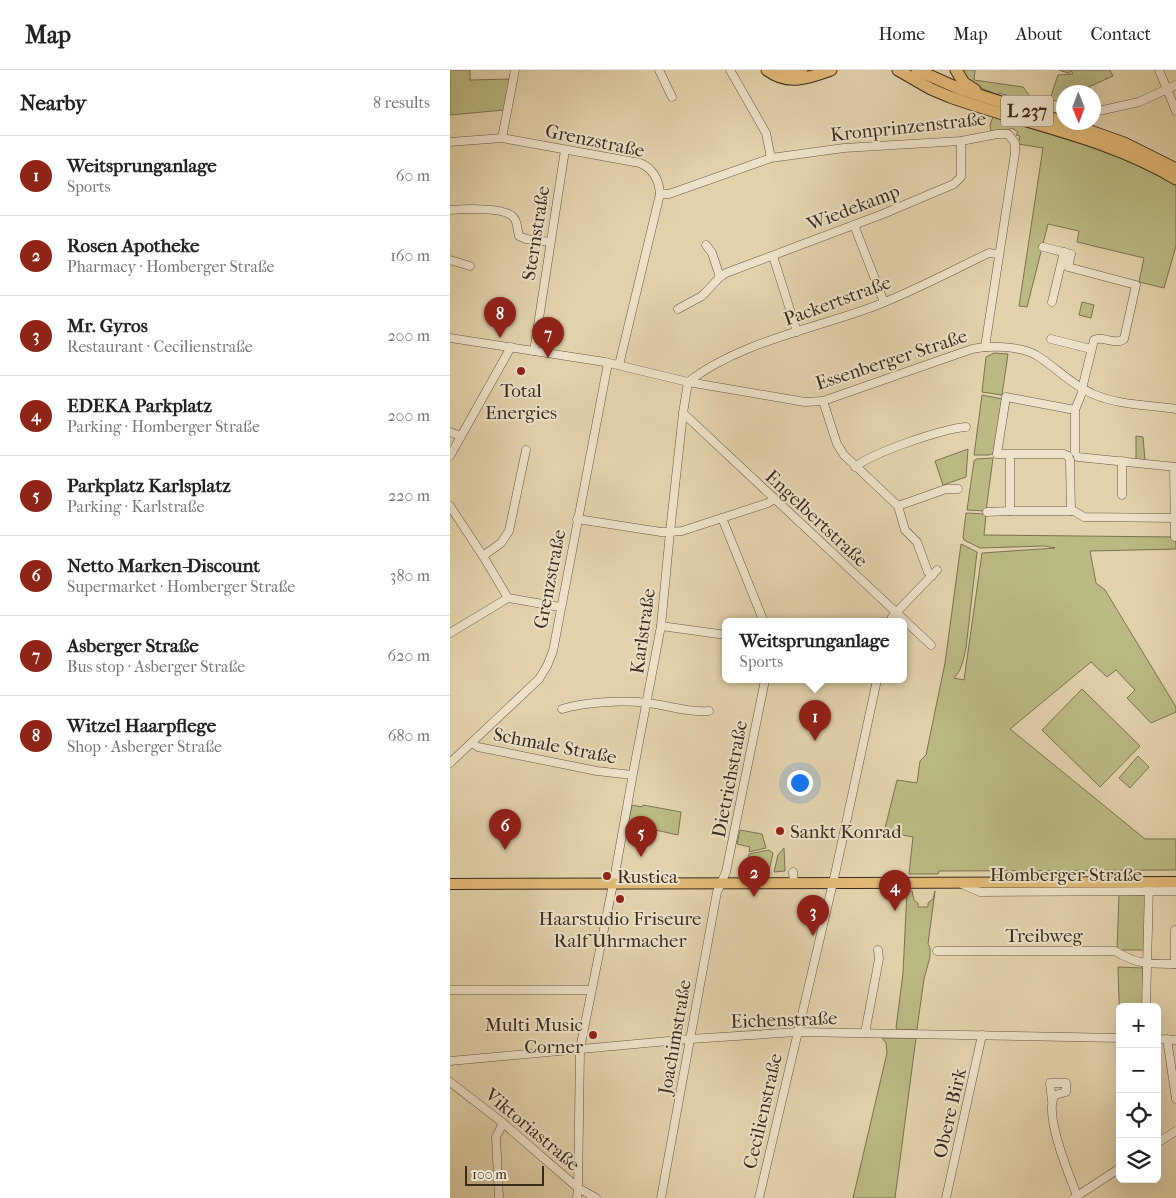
<!DOCTYPE html>
<html lang="en">
<head>
<meta charset="utf-8">
<style>
  :root { --surface:#fff; --page:#f2f2f2; --text:#222; --muted:#767676; --line:#e0e0e0; --accent:#8f2418 }
  body { margin:0; font-family:"IM FELL French Canon",serif; background:var(--page); color:var(--text) }
  .controls { position:absolute; right:15px; bottom:15px; display:grid; overflow:hidden; border-radius:8px; box-shadow:0 5px 20px #0002 }
  .controls button { width:45px; height:45px; display:grid; place-items:center; padding:0; border:0; border-bottom:1px solid var(--line); background:var(--surface); color:var(--text); font:25px sans-serif }
  .compass { position:absolute; left:606px; top:15px; width:45px; height:45px; border-radius:50%; background:var(--surface); box-shadow:0 5px 20px #0002; rotate:179deg }
  .scale { position:absolute; left:15px; bottom:12px; width:79px; box-sizing:border-box; padding-left:5px; border:2px solid #392a1e; border-top:0; font-size:14px; line-height:18px; white-space:nowrap; color:#392a1e; -webkit-text-stroke:4px #ede2c9; paint-order:stroke }
  .you { position:absolute; left:349px; top:712px; width:18px; height:18px; margin:-12px; border:4px solid #fff; border-radius:50%; background:#1a73e8; box-shadow:0 0 0 8px #1a73e833 }
  .badge { display:grid; place-items:center; width:32px; height:32px; border-radius:50%; background:var(--accent); color:#fff; font-size:16px; font-weight:700 }
  .pin { position:absolute; translate:-50% -41px; filter:drop-shadow(0 1px 2px #0008) }
  .pin::after { content:''; position:absolute; top:26px; width:18px; height:15px; background:inherit; clip-path:polygon(0 0,100% 0,50% 100%) }
  .popup { position:absolute; left:272px; top:548px; width:185px; height:65px; box-sizing:border-box; display:grid; place-content:center; border-radius:8px; background:var(--surface); filter:drop-shadow(0 1px 4px #0005); font-size:16px; white-space:nowrap; color:var(--muted) }
  .popup b { font-size:19px; color:var(--text) }
  .popup::after { content:''; position:absolute; left:50%; top:100%; margin-left:-10px; border:10px solid transparent; border-top-color:var(--surface) }
  .list { margin:0; padding:0; list-style:none }
  h2 { display:flex; justify-content:space-between; align-items:center; height:65px; margin:0; padding:0 20px; font-size:21px }
  h2 small { font-size:16px; font-weight:400; color:var(--muted) }
  .list li { display:grid; grid-template-columns:32px 1fr auto; gap:15px; align-items:center; box-sizing:border-box; height:80px; padding:0 20px; border-top:1px solid var(--line) }
  .list b { display:block; font-size:19px; white-space:nowrap }
  .list p { margin:0; font-size:16px; white-space:nowrap; color:var(--muted) }
  .list em { font-size:16px; font-style:normal; color:var(--muted) }
  .icon { flex:none; width:28px; height:28px; fill:none; stroke:currentColor; stroke-width:2; stroke-linecap:round; stroke-linejoin:round }
  .map { position:relative; flex:none; width:726px; height:1128px; overflow:hidden }
  header { display:flex; align-items:center; gap:30px; box-sizing:border-box; height:70px; padding:0 25px; background:var(--surface); border-bottom:1px solid var(--line) }
  header strong { font-size:24px }
  nav { display:flex; gap:28px; margin-inline-start:auto; font-size:18px }
  main { display:flex }
  aside { flex:1; background:var(--surface) }
  .map>svg:first-child { display:block }
</style>
</head>
<body>
<header>
<strong>Map</strong>
<nav><a>Home</a><a>Map</a><a>About</a><a>Contact</a></nav>
</header>
<main>
<aside>
<h2>Nearby<small>8 results</small></h2>
<ul class="list">
<li><span class="badge">1</span><div><b>Weitsprunganlage</b><p>Sports</p></div><em>60 m</em></li>
<li><span class="badge">2</span><div><b>Rosen Apotheke</b><p>Pharmacy · Homberger Straße</p></div><em>160 m</em></li>
<li><span class="badge">3</span><div><b>Mr. Gyros</b><p>Restaurant · Cecilienstraße</p></div><em>200 m</em></li>
<li><span class="badge">4</span><div><b>EDEKA Parkplatz</b><p>Parking · Homberger Straße</p></div><em>200 m</em></li>
<li><span class="badge">5</span><div><b>Parkplatz Karlsplatz</b><p>Parking · Karlstraße</p></div><em>220 m</em></li>
<li><span class="badge">6</span><div><b>Netto Marken-Discount</b><p>Supermarket · Homberger Straße</p></div><em>380 m</em></li>
<li><span class="badge">7</span><div><b>Asberger Straße</b><p>Bus stop · Asberger Straße</p></div><em>620 m</em></li>
<li><span class="badge">8</span><div><b>Witzel Haarpflege</b><p>Shop · Asberger Straße</p></div><em>680 m</em></li>
</ul>
</aside>
<div class="map">
<svg width="726" height="1128" viewBox="0 0 726 1128">
  <rect width="100%" height="100%" fill="#e3d3ac"/>
  <filter id="stains"><feTurbulence type="fractalNoise" baseFrequency=".004" numOctaves="4"/><feColorMatrix values="0 0 0 0 .2 0 0 0 0 .09 0 0 0 0 .02 0 0 0 .5 -.17"/></filter>
  <radialGradient id="worn" r=".72"><stop offset=".6" stop-color="#630" stop-opacity="0"/><stop offset="1" stop-color="#630" stop-opacity=".3"/></radialGradient>
  <g fill="#bbba84" stroke="#7a7251">
    <polygon points="0,0 20,0 20,10 60,9 54,40 0,45"/>
    <path d="M511,0H525L524,10L573,17L579,25L593,32V34H588L549,23L548,25C531,18 522,15 511,0Z"/>
    <polygon points="609,0 660,0 663,6 632,20 630,18 622,18 619,21 628,21 614,22 613,33 600,29 608,5 623,4 621,1 618,3"/>
    <polygon points="543,47 652,80 690,96 726,114 726,176 714,218 689,212 694,188 627,172 629,161 598,154 577,237 569,236 593,78 568,74 570,66 566,65 568,62 562,58 558,60 541,61 540,55"/>
    <polygon points="632,232 644,235 641,248 629,245"/>
    <polygon points="544,283 558,284 552,325 532,322 536,287"/>
    <polygon points="532,325 552,329 544,383 539,385 524,385"/>
    <polygon points="686,366 693,367 695,390 686,390"/>
    <polygon points="518,379 516,407 493,415 485,391"/>
    <polygon points="543,388 536,441 517,440 524,391 526,389"/>
    <path d="M516,443L536,444L534,465L726,467V479L640,481L646,513L655,520L726,637V642L701,653L677,628L685,620L666,600L657,607L641,592L560,659L695,769H726V800L489,801L488,804H459L463,767L434,762L447,710L467,713L470,691L476,685L495,593L511,474L527,482L516,578C513,590 512,600 504,608L514,610L532,483L605,478L594,476L530,478L514,470L513,467Z"/>
    <polygon points="632,619 690,676 650,717 592,660"/>
    <polygon points="688,686 699,697 680,718 669,708"/>
    <polygon points="182,735 192,737 193,735 231,742 228,765 178,754"/>
    <polygon points="290,760 312,764 316,778 299,782 300,777 287,774"/>
    <polygon points="334,778 335,801 324,802 328,785"/>
    <polygon points="319,780 323,783 319,801 292,802 293,794 297,795 299,784"/>
    <polygon points="457,821 462,821 464,830 468,833 468,837 478,837 478,833 483,829 485,821 478,874 480,878 480,887 474,909 467,959 465,960 448,960 446,958 453,903"/>
    <polygon points="669,825 696,825 695,878 693,880 667,880"/>
    <polygon points="668,897 693,898 693,937 670,937 670,963"/>
    <polygon points="432,968 466,968 445,1128 403,1128 437,983 436,973"/>
  </g>
  <g fill="none" stroke-linecap="round" stroke-linejoin="round">
    <defs>
      <g id="minor">
        <polyline points="209,0 222,27"/>
        <polyline points="280,0 316,63 321,88"/>
        <polyline points="709,0 726,41"/>
        <polyline points="644,42 689,32 726,15"/>
        <polyline points="52,68 65,0"/>
        <path d="M0,72L52,68L190,93C204,99 209,110 210,124L169,295"/>
        <polyline points="210,124 219,124 321,88 394,78 511,71 547,64 558,64 565,73 565,83 535,277"/>
        <path d="M0,140C13,139 55,137 63,147C68,151 67,160 69,166L76,169L100,172"/>
        <polyline points="404,155 434,232"/>
        <polyline points="256,175 262,183 270,207"/>
        <path d="M593,177L621,184L618,197L686,215L674,269C665,276 653,265 644,270L632,319"/>
        <polyline points="323,186 347,262"/>
        <polyline points="0,190 20,196"/>
        <polyline points="602,232 614,182"/>
        <polyline points="228,239 252,226 270,207 276,203 433,144 504,114 511,107 511,71"/>
        <path d="M0,268L155,292L238,312L355,332L373,331L522,279C541,275 569,276 586,285C606,297 621,315 643,324C668,335 699,335 726,339"/>
        <polyline points="601,269 641,279"/>
        <polyline points="84,281 115,80"/>
        <polyline points="373,331 387,374 394,385 448,436 496,419 508,419"/>
        <polyline points="233,343 481,575"/>
        <polyline points="0,362 10,366"/>
        <polyline points="625,382 625,340 633,320"/>
        <polyline points="560,385 560,441 621,441 620,390 618,386"/>
        <polyline points="0,386 61,277"/>
        <polyline points="618,386 614,384 547,384 556,327 625,340"/>
        <polyline points="628,387 726,397"/>
        <polyline points="672,391 672,425"/>
        <path d="M405,397C424,382 492,359 516,357"/>
        <polyline points="724,397 725,467"/>
        <polyline points="0,436 33,486 58,528"/>
        <polyline points="448,436 455,460 467,472 478,502 482,506"/>
        <polyline points="621,441 624,441 634,447 725,448"/>
        <polyline points="537,442 560,441"/>
        <polyline points="272,448 314,552"/>
        <polyline points="127,449 211,462 220,462 232,461 318,433 324,429"/>
        <polyline points="33,486 51,473 59,461 76,380"/>
        <polyline points="441,552 442,547 487,500"/>
        <polyline points="211,556 276,565"/>
        <polyline points="0,563 58,528 110,537"/>
        <path d="M112,639C135,632 173,630 197,633C218,635 238,643 259,641"/>
        <polyline points="22,673 28,677 147,701 182,705"/>
        <polyline points="0,693 89,609 97,596 103,581 158,293"/>
        <polyline points="343,802 344,813"/>
        <polyline points="512,814 530,822 726,821"/>
        <polyline points="725,860 725,894"/>
        <path d="M487,881H665C688,895 700,894 726,894"/>
        <polyline points="0,920 141,920"/>
        <polyline points="696,937 699,816"/>
        <polyline points="415,963 429,889 428,880"/>
        <polyline points="707,969 726,970"/>
        <polyline points="717,969 726,1029"/>
        <polyline points="0,991 240,969 347,962 670,968"/>
        <polyline points="0,1012 53,1053 128,1118 146,1128"/>
        <path d="M602,1031L600,1013H616V1022L605,1025C593,1043 619,1105 627,1125"/>
        <polyline points="707,1073 726,1061"/>
        <polyline points="49,1128 46,1067 53,1053"/>
        <path d="M127,1128L128,1118L130,979L165,804L184,698L211,556L220,462L233,343L238,312C289,272 364,259 425,236C464,221 501,201 539,183L548,184"/>
        <polyline points="211,1128 267,822 276,802 315,610"/>
        <polyline points="309,1128 385,804 427,610"/>
        <polyline points="496,1128 532,965"/>
        <polyline points="624,1128 670,1098"/>
      </g>
      <polyline id="major" points="0,814 726,812"/>
      <g id="highway">
        <path d="M317,0C338,16 359,8 381,0"/>
        <polyline points="328,0 337,2 352,0"/>
        <path d="M448,0L481,19L500,27C575,54 656,67 726,109"/>
        <polyline points="467,0 510,19 614,52"/>
        <polyline points="506,0 514,13 525,20"/>
        <polyline points="615,52 674,73 726,99"/>
      </g>
    </defs>
    <use href="#minor" stroke="#645442" stroke-width="9"/>
    <use href="#major" stroke="#392a1e" stroke-width="12"/>
    <use href="#highway" stroke="#392a1e" stroke-width="13"/>
    <use href="#minor" stroke="#ede2c9" stroke-width="8"/>
    <use href="#major" stroke="#e2ba76" stroke-width="10"/>
    <use href="#highway" stroke="#e2ba76" stroke-width="11"/>
  </g>
  <g fill="#8f2418" stroke="#ede2c9" stroke-width="2">
    <circle cx="71" cy="301" r="5"/>
    <circle cx="330" cy="761" r="5"/>
    <circle cx="157" cy="806" r="5"/>
    <circle cx="170" cy="829" r="5"/>
    <circle cx="143" cy="965" r="5"/>
  </g>
  <g text-anchor="middle" stroke-width="4" stroke-linejoin="round" paint-order="stroke">
    <rect fill="#ede2c9" stroke="#6f6151" stroke-width="1" x="551" y="25.5" width="52" height="31" rx="4"/>
    <g font-size="18" font-weight="bold" fill="#392a1e">
      <text x="577" y="47">L 237</text>
    </g>
    <g font-size="19" fill="#392a1e" stroke="#ede2c9">
      <text transform="translate(458 56) rotate(-6)" y="7">Kronprinzenstraße</text>
      <text transform="translate(145 70) rotate(12)" y="7">Grenzstraße</text>
      <text transform="translate(403 137) rotate(-21)" y="7">Wiedekamp</text>
      <text transform="translate(85 163) rotate(-81)" y="7">Sternstraße</text>
      <text transform="translate(387 230) rotate(-20)" y="7">Packertstraße</text>
      <text transform="translate(441 289) rotate(-18)" y="7">Essenberger Straße</text>
      <text transform="translate(367 448) rotate(43)" y="7">Engelbertstraße</text>
      <text transform="translate(99 509) rotate(-79)" y="7">Grenzstraße</text>
      <text transform="translate(192 561) rotate(-82)" y="7">Karlstraße</text>
      <text transform="translate(105 675) rotate(11)" y="7">Schmale Straße</text>
      <text transform="translate(279 709) rotate(-79)" y="7">Dietrichstraße</text>
      <text x="616" y="811">Homberger Straße</text>
      <text x="594" y="872">Treibweg</text>
      <text transform="translate(334 949) rotate(-2)" y="7">Eichenstraße</text>
      <text transform="translate(224 967) rotate(-80)" y="7">Joachimstraße</text>
      <text transform="translate(312 1041) rotate(-77)" y="7">Cecilienstraße</text>
      <text transform="translate(499 1043) rotate(-77)" y="7">Obere Birk</text>
      <text transform="translate(83 1059) rotate(40)" y="7">Viktoriastraße</text>
    </g>
    <g font-size="19" fill="#392a1e" stroke="#ede2c9">
      <text x="71" y="327">Total<tspan x="71" dy="22">Energies</tspan></text>
      <text x="340" y="768" text-anchor="start">Sankt Konrad</text>
      <text x="167" y="813" text-anchor="start">Rustica</text>
      <text x="170" y="855">Haarstudio Friseure<tspan x="170" dy="22">Ralf Uhrmacher</tspan></text>
      <text x="133" y="961" text-anchor="end">Multi Music<tspan x="133" dy="22">Corner</tspan></text>
    </g>
  </g>
  <rect width="100%" height="100%" filter="url(#stains)"/>
  <rect width="100%" height="100%" fill="url(#worn)"/>
</svg>
<div class="controls">
<button>+</button>
<button>−</button>
<button><svg class="icon" aria-label="locate" viewBox="0 0 24 24"><circle cx="12" cy="12" r="6"/><path d="M12 2v4M12 18v4M2 12h4M18 12h4"/></svg></button>
<button><svg class="icon" aria-label="layers" viewBox="0 0 24 24"><path d="M12 4l9 5-9 5-9-5zM3 14l9 5 9-5"/></svg></button>
</div>
<svg class="compass" viewBox="-18 -18 36 36"><path d="M0-13l5 13h-10z" fill="#e53935"/><path d="M0 13l5-13h-10z" fill="#767676"/></svg>
<div class="scale">100 m</div>
<div class="you"></div>
<div class="pin badge" style="left:365px;top:671px">1</div>
<div class="popup"><b>Weitsprunganlage</b>Sports</div>
<div class="pin badge" style="left:304px;top:827px">2</div>
<div class="pin badge" style="left:363px;top:866px">3</div>
<div class="pin badge" style="left:445px;top:841px">4</div>
<div class="pin badge" style="left:191px;top:787px">5</div>
<div class="pin badge" style="left:55px;top:780px">6</div>
<div class="pin badge" style="left:98px;top:288px">7</div>
<div class="pin badge" style="left:50px;top:268px">8</div>
</div>
</main>
</body>
</html>
